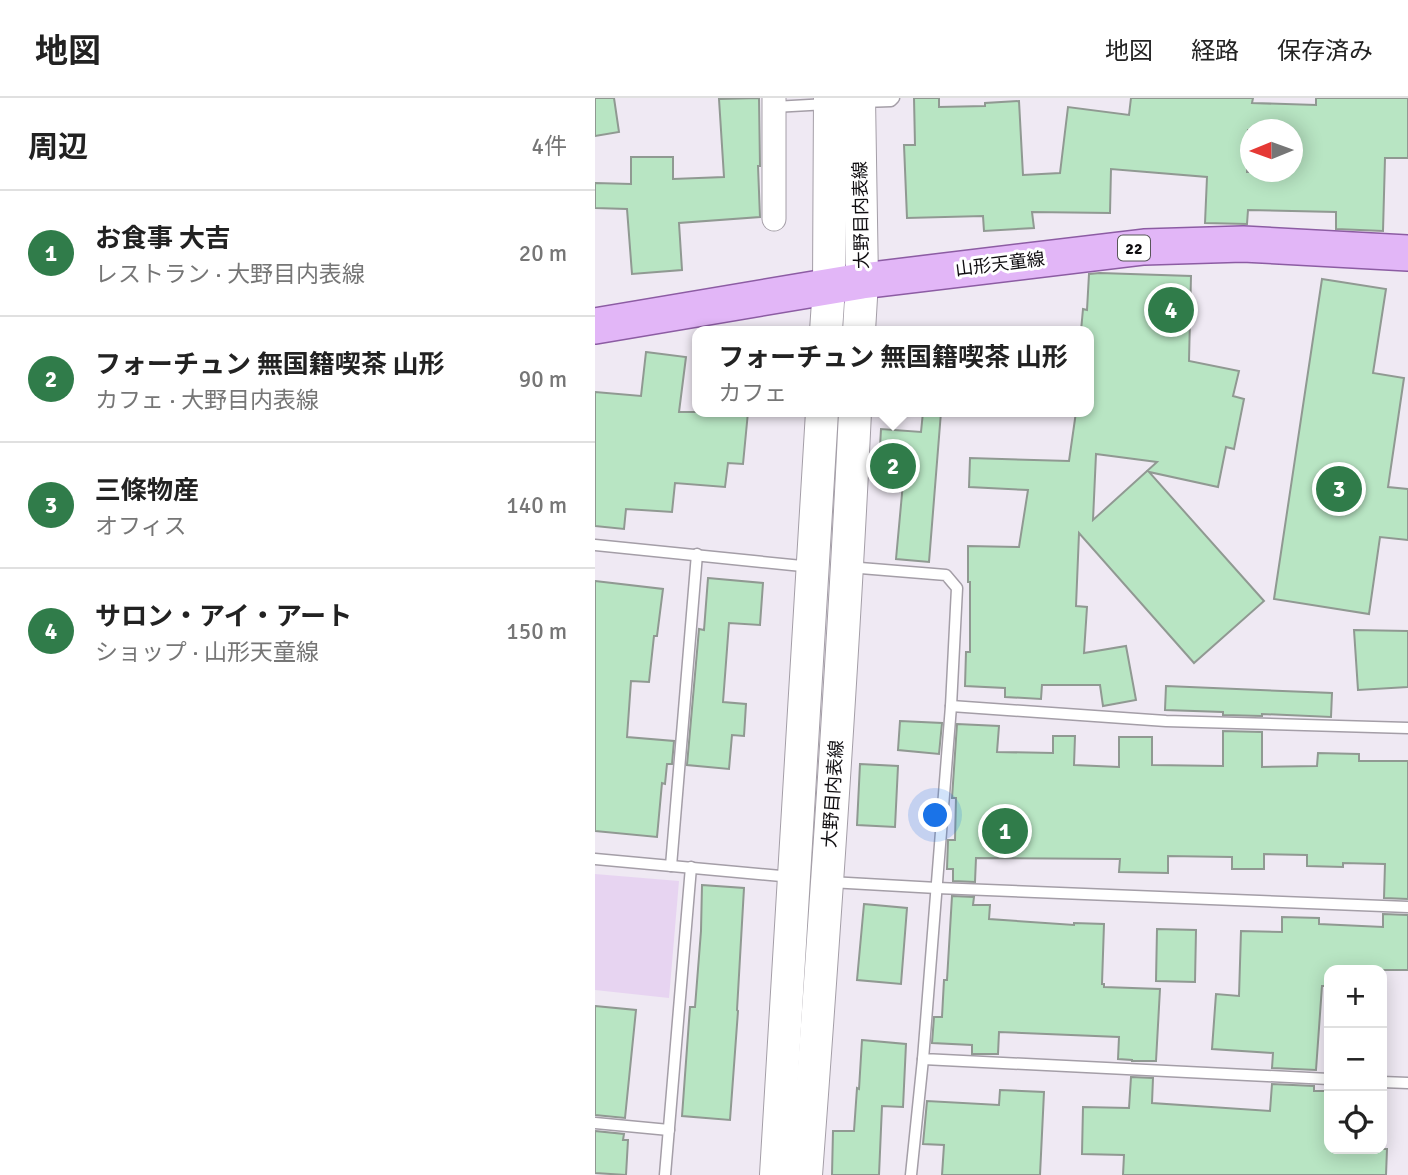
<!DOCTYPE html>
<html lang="ja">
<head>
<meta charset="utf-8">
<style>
  :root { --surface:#fff; --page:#f2f2f2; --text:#222; --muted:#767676; --line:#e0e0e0; --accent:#307c4a }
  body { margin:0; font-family:Signika,"Noto Sans JP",sans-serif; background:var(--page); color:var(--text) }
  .controls { position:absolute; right:21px; bottom:21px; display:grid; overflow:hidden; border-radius:14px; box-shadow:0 4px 18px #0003 }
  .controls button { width:63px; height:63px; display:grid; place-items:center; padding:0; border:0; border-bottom:2px solid var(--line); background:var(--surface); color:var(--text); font:35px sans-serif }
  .compass { position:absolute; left:645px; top:21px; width:63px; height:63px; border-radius:50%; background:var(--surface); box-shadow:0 4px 18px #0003; rotate:269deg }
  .you { position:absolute; left:341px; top:718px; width:24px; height:24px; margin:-18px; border:5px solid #fff; border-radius:50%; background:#1a73e8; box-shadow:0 0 0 10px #1a73e833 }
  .badge { display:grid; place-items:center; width:46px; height:46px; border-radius:50%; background:var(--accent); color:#fff; font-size:23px; font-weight:700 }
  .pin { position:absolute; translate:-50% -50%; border:4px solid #fff; box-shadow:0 2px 7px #0006 }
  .popup { position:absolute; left:97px; top:228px; width:402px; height:91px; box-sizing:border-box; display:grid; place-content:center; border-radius:14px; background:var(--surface); filter:drop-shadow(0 2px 5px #0005); font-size:23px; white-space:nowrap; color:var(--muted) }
  .popup b { font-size:26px; color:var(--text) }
  .popup::after { content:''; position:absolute; left:50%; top:100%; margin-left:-14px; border:14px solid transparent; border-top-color:var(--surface) }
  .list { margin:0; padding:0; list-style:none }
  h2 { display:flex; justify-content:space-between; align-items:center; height:91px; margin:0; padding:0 28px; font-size:30px }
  h2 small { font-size:23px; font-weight:400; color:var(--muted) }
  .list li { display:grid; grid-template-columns:46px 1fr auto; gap:21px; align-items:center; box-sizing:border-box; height:126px; padding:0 28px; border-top:2px solid var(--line) }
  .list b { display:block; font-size:26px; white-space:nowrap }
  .list p { margin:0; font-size:23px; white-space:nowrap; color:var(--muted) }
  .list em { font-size:23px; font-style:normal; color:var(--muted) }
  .icon { flex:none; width:38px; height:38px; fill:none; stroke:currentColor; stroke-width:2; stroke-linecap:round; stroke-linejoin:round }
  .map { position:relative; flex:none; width:813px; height:1077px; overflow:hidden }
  header { display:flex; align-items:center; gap:42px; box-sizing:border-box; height:98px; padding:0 35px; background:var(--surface); border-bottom:2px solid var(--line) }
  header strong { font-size:33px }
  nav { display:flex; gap:38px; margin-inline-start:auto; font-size:24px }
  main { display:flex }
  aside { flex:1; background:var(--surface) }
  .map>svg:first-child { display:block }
</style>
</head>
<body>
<header>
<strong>地図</strong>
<nav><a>地図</a><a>経路</a><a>保存済み</a></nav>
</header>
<main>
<aside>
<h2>周辺<small>4件</small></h2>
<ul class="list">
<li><span class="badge">1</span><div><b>お食事 大吉</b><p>レストラン · 大野目内表線</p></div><em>20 m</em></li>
<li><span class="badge">2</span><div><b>フォーチュン 無国籍喫茶 山形</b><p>カフェ · 大野目内表線</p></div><em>90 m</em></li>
<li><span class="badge">3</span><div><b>三條物産</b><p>オフィス</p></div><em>140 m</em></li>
<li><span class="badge">4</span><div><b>サロン・アイ・アート</b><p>ショップ · 山形天童線</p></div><em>150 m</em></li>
</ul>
</aside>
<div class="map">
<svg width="813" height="1077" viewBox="0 0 813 1077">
  <rect width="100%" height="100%" fill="#efe9f3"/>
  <polygon fill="#e7d4f1" points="0,776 84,783 74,900 0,892"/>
  <g fill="#b8e5c3" stroke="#909992" stroke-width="2" fill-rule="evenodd">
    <polygon points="0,0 19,0 24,34 0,38"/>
    <polygon points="164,0 165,68 163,68 165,119 84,125 87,172 37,176 32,111 0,110 0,85 36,86 36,59 78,59 78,81 129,79 124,1"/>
    <path d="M319,0H344V9L390,8V5L424,3L428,77L465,75L473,9L534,17L536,0H658L657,5L721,7V0H813V60H790L788,133L741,131V114L653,112L652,126L610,125L612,79L516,71L515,115L437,114L439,130L389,133L388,118L312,120L309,47H320ZM653,32H697V74H652Z"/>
    <path d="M505,175L596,178L594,263L644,273L638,298L649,301L639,351L631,349L623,389L554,374L669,503L599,565L484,435L481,508L492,509L489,555L531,548L541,602L508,608L505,587H447L446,601L410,599V590L370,588L371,554H375V484H373V448L424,449L433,392L374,389L375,360L474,363L481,314H494V233H486L488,211L492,212L494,176ZM501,356L562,364L498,422Z"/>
    <polygon points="727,181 791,191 778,275 809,280 793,389 813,391 813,442 785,439 774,516 679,501"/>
    <polygon points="51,254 91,259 84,314 153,314 148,366 133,365 130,389 80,385 77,414 31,411 29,431 0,428 0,294 46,298"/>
    <polygon points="328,314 346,314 334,464 301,461 308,385 283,384 286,331 326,334"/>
    <polygon points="113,480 168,485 165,527 134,525 128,604 151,606 149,638 137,637 134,671 92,667 104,531 109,532"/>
    <polygon points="0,483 68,491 62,538 59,538 54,584 36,583 32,639 79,643 77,666 72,666 70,686 67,685 62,739 0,733"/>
    <polygon points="759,532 813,533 813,589 763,592"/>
    <polygon points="571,588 737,595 736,619 667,616 667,618 628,617 628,614 570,612"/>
    <polygon points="305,623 347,625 344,656 303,652"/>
    <polygon points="362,626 404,628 402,654 458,655 458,638 480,638 479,667 524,669 524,639 557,639 557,667 628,668 628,633 667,634 667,669 722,668 723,655 764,656 764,663 813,663 813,801 789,800 790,766 748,765 748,769 712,768 712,757 669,756 669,771 637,771 637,759 573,758 573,775 524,774 525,761 381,760 380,784 358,783 358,771 352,771 353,742 360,742 361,700 357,700"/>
    <polygon points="265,666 303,668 300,729 262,727"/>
    <polygon points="107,787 149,790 142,912 143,913 135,1022 87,1018 95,909 100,909 106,833"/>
    <polygon points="357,798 379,799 378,807 395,807 394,821 479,827 479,825 509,826 507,886 509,886 509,889 565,891 561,963 537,963 537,962 523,961 524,939 404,934 403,956 377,956 377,947 337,945 339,919 347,919 349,882 352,882"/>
    <polygon points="269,806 312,810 306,886 262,882"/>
    <polygon points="788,816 813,817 813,872 734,872 734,888 727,888 721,972 677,970 678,955 617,951 621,896 644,898 646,833 687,834 687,819 724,820 724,826 788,829"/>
    <polygon points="562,831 601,832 600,884 561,883"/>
    <polygon points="0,908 41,912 30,1020 0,1017"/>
    <polygon points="267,942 311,946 308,1009 287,1008 284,1077 237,1077 238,1033 259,1033 262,990 264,991"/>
    <polygon points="536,979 558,980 557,1005 675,1013 677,986 719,988 719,993 734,993 734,1051 792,1051 791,1077 528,1077 529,1057 487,1056 488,1009 534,1010"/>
    <polygon points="405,992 449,994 445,1077 347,1077 349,1047 328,1046 332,1003 404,1007"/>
    <polygon points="0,1033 29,1036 28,1042 33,1042 31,1077 0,1075"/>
  </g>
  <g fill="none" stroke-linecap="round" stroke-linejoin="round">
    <defs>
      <g id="service">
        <polyline points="268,4 296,3 299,0"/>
        <polyline points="179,9 232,6"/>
        <polyline points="0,447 217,469"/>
        <polyline points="253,469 351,477 362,490 356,608 328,961 734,981"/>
        <polyline points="356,608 571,623 813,630"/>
        <polyline points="0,761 197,779"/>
        <polyline points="76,768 102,456"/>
        <polyline points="235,784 342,790 813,809"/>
        <polyline points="787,984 813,985"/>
        <polyline points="0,1025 74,1032"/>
        <polyline points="70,1077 96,769"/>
        <polyline points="316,1077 328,961"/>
      </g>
      <polyline id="minor" points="179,0 179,121"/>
      <g id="secondary">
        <polyline points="264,0 267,183 264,233"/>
        <polyline points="231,233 234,189 235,0"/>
        <polyline points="181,1077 227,314"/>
        <path d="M211,1077C230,823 248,568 260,314"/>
      </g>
      <polyline id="primary" points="0,228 267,183 549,149 648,146 813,155"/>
    </defs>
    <use href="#service" stroke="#a49ea7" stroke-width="13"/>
    <use href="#minor" stroke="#a49ea7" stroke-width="25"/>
    <use href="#secondary" stroke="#a49ea7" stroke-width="34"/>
    <use href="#primary" stroke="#8c5ca3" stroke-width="38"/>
    <use href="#service" stroke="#fff" stroke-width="10"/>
    <use href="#minor" stroke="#fff" stroke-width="23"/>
    <use href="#secondary" stroke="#fff" stroke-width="32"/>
    <use href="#primary" stroke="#e2b6f7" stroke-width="35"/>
  </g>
  <g text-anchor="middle" stroke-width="6" stroke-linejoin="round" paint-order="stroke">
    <rect fill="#fff" stroke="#575658" stroke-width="2" x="523" y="137.5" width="32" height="25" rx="5"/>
    <g font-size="16" font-weight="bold" fill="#0f0d10">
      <text x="539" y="156">22</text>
    </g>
    <g font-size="18" fill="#0f0d10" stroke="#fff">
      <text transform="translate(266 117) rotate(-91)" y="6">大野目内表線</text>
      <text transform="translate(405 166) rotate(-7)" y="6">山形天童線</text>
      <text transform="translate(238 696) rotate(-86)" y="6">大野目内表線</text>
    </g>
  </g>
</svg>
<div class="controls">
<button>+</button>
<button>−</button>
<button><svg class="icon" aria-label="locate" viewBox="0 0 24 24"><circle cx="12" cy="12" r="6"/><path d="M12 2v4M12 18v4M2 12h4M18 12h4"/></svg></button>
</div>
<svg class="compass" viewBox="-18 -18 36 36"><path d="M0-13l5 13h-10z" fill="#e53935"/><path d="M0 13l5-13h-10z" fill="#767676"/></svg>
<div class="you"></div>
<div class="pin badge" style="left:410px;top:733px">1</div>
<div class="pin badge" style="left:298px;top:368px">2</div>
<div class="popup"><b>フォーチュン 無国籍喫茶 山形</b>カフェ</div>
<div class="pin badge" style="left:744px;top:391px">3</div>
<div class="pin badge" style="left:576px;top:212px">4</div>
</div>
</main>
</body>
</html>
